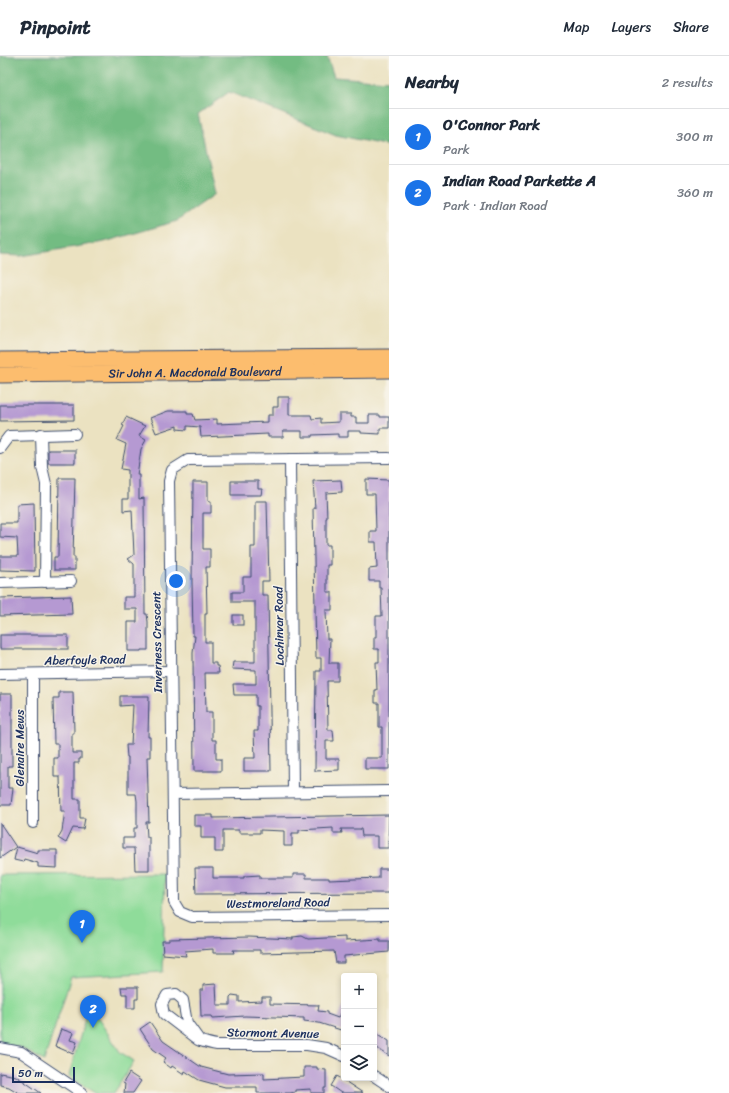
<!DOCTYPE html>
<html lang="en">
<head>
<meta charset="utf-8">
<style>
  :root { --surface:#fff; --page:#f6f6f7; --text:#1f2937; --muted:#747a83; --line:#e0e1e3; --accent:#1a73e8 }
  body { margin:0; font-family:Sriracha,sans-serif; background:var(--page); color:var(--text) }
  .controls { position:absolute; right:12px; bottom:12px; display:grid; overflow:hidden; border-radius:4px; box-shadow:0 2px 6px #0003 }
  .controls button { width:36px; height:36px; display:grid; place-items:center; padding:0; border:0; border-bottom:1px solid var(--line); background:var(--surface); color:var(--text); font:20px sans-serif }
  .scale { position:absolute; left:12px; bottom:10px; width:63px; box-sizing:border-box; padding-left:4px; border:2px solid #1b2f5e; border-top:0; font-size:11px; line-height:14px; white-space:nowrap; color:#1b2f5e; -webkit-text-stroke:3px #f7f3e8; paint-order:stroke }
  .you { position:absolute; left:176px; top:525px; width:14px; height:14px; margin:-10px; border:3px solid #fff; border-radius:50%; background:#1a73e8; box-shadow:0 0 0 6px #1a73e833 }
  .badge { display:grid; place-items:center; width:26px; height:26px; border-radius:50%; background:var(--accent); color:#fff; font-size:13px; font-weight:700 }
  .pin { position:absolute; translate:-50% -33px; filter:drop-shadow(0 1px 2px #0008) }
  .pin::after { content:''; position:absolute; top:21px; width:14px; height:12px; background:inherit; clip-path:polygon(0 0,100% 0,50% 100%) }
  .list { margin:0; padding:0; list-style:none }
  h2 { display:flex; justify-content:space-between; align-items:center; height:52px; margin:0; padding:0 16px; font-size:17px }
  h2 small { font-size:13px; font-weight:400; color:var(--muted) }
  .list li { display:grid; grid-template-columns:26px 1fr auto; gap:12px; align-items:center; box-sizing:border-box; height:56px; padding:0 16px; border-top:1px solid var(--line) }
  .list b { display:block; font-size:15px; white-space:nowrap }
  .list p { margin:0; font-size:13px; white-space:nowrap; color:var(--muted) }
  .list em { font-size:13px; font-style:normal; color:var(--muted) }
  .icon { flex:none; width:22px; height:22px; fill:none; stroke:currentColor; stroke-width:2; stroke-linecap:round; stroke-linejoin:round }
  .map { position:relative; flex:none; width:389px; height:1037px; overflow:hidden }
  header { display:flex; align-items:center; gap:24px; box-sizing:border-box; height:56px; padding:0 20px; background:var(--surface); border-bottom:1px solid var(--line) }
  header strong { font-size:19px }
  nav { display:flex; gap:22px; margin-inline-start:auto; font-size:14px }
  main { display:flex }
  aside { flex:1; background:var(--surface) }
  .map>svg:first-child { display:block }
</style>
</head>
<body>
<header>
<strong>Pinpoint</strong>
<nav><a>Map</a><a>Layers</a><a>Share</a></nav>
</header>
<main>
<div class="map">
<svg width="389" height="1037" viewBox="0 0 389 1037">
  <rect width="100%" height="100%" fill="#f7f3e8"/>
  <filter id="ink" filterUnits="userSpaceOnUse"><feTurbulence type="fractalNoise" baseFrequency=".025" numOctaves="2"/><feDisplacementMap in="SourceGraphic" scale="8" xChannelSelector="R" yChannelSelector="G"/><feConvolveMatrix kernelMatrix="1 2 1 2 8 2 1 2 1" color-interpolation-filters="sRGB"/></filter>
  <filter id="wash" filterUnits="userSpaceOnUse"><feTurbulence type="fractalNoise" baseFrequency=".012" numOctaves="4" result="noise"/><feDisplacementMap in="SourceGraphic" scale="16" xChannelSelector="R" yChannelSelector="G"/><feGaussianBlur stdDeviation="0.9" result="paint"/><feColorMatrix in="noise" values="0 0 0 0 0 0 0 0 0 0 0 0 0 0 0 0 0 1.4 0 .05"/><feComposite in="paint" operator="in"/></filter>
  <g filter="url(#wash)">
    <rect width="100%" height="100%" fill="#ebe2c1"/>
    <g fill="#8fdc9a" stroke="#55867c">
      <polygon points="165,818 163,916 71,921 44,1005 22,992 0,987 0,819"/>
      <polygon points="89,949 120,996 134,1005 114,1037 95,1037 69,1020"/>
    </g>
    <polygon fill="#73bc82" stroke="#477670" points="0,0 327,0 334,21 389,25 389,90 336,79 229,36 198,58 215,138 177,165 104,186 21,200 0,199"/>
    <g id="blocks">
      <g fill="#b599d2">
        <polygon points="278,341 289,341 289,359 311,359 312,363 321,362 321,367 339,366 339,358 351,358 351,361 356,361 356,367 369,367 369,359 380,359 380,361 389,361 389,372 380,372 380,378 361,377 361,375 348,375 348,381 338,381 338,378 312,379 312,381 302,381 302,375 283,375 283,381 268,381 268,378 201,381 200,371 187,370 187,374 177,373 177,370 156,377 150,362 168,355 187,355 187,358 193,358 195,364 217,363 217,368 268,366 268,359 273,359 273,351 278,351"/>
        <polygon points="0,349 74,349 74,364 0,365"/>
        <polygon points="126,361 145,370 139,380 146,384 141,393 137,419 139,419 139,443 144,442 145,558 147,558 148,566 148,594 141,594 141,595 128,595 128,566 137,566 137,553 124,553 124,541 134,541 134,508 128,503 134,499 132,454 123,455 123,443 128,443 128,414 121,413 126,388 117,384 124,370 122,369"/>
        <rect x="48" y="394" width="27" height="13"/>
        <polygon points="59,422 75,422 73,501 75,501 75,514 54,514 54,501 58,501"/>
        <polygon points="366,423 389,424 389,713 365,713 365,702 382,702 382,671 379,671 379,647 375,647 375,634 377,634 376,606 379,606 379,593 374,593 374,581 376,581 376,560 382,560 381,532 379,532 379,525 369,525 369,513 377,512 376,486 370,486 370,475 376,475 375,438 366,438"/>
        <polygon points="341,424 342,436 326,437 327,462 326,462 326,489 330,489 330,509 327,509 327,536 332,536 332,554 326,554 327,583 330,583 329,607 338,607 338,625 327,625 328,674 333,674 334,685 326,685 326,703 339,703 339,714 315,715 316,615 321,615 321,602 316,602 313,452 315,452 313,425"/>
        <polygon points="231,425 258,425 258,433 262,433 261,439 231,439"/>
        <polygon points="193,426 208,426 208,445 211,445 211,457 203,457 203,493 210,493 210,511 206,511 207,558 205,558 205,586 211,586 211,607 216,607 216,610 218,610 219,617 205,617 206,656 212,656 212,684 216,684 216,703 221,703 221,715 194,715 193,597 195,580 193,580 192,526"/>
        <polygon points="255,445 267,445 269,525 262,525 262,539 268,539 271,715 244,715 244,702 255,702 254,675 258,675 258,650 256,650 256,639 234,639 233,628 256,628 256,614 232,613 233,606 255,606 255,546 232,546 232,536 243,536 243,521 251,521 251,491 255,491"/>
        <polygon points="34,447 35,515 0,514 0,500 18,500 17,482 0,481 0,467 17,467 17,448"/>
        <polygon points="71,540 72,558 0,560 0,542"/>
        <rect x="233" y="559" width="10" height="10"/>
        <rect x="0" y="579" width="68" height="14"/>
        <polygon points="59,636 73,636 74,677 72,677 72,697 81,697 81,703 79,703 79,707 74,707 74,743 80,743 80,762 85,762 83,773 73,772 66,787 58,782 62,775 65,755 61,755 60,721 54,721 54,702 58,702 58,688 54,688 53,642 59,642"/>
        <polygon points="0,638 12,638 12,710 8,710 8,732 13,732 11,749 0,749"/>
        <polygon points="120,640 149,640 148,681 150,681 150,701 147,701 149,766 146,766 147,781 149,781 149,814 135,814 134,792 123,792 123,782 134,782 134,772 137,772 137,745 136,738 128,738 128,701 127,701 126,689 131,689 133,649 120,650"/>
        <polygon points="194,759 213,759 213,762 389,759 388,792 377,792 377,780 362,780 361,773 341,773 342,777 333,777 333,772 299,774 299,777 292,777 292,790 284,790 284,775 260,774 260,777 239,777 239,774 223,774 223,796 215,796 215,782 201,782 201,770 194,770"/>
        <polygon points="0,767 16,791 0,802"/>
        <polygon points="17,791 38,797 38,794 57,794 57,812 38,811 38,807 24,803 23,806 14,804"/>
        <polygon points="195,812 213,812 213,822 244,822 244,820 260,819 260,822 293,822 293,818 306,818 306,822 329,822 329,824 379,822 379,813 389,813 389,837 196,838"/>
        <polygon points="302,880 308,883 345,881 345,885 380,883 380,885 389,885 389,896 344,900 344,907 336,907 334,895 260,897 260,894 233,894 234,897 213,897 213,893 185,895 186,900 163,898 162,885 169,885 169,883 249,881 293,883 293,881"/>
        <polygon points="216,928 217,949 230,949 230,941 232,939 239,940 239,946 262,945 262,941 270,941 270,948 319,949 318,955 327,956 327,958 338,962 344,949 344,975 319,967 304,965 304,962 245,960 213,962 212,960 201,960 200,934 203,934 203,929"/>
        <polygon points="121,931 138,931 138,943 135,943 135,952 127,952 127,938 122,938"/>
        <polygon points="150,966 163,985 201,1011 228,1018 264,1017 264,1023 304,1021 304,1011 317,1011 317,1013 326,1014 326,1032 324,1032 324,1037 311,1037 311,1033 295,1034 295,1036 290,1037 257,1037 257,1031 225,1031 199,1024 185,1015 184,1018 172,1010 171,1012 163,1006 166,1002 153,993 140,973"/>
        <polygon points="61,973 73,977 70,984 77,986 73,998 55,990"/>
        <polygon points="374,976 389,985 389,1000 374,990"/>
        <polygon points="0,1017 16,1020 41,1037 19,1037 9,1031 0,1029"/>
        <polygon points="129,1017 141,1025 133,1037 124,1037 125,1028 123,1027"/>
        <polygon points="337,1020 363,1037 341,1037 331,1030"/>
      </g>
    </g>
  </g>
  <g filter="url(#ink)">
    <use href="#blocks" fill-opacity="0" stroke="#3a4a6d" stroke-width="1"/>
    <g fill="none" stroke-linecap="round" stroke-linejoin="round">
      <defs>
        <g id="street">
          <polyline points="41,378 42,411 46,428 45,526"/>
          <polyline points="0,392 9,380 75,378"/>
          <polyline points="389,402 188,404 172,414 169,425 174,846 180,856 192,861 389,859"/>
          <polyline points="290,403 293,736"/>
          <polyline points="0,527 71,525"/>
          <polyline points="0,618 170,615"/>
          <polyline points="33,618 33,767"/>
          <polyline points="173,738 389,735"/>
          <path d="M200,985L187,967L183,944L176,938L167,939L162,948L164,958L198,984C204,986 210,988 217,989H307L326,992L344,1000"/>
          <polyline points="0,992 21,996 82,1037"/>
          <polyline points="374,1020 389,1030"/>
        </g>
        <g id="primary">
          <polyline points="0,304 389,301"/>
          <path id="s1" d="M0,319L389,314"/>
        </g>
      </defs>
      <use href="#street" stroke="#3a4a6d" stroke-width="12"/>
      <use href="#primary" stroke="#3a4a6d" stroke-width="17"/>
      <use href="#street" stroke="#fff" stroke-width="10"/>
      <use href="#primary" stroke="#fcbd6e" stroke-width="15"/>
    </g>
  </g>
  <g text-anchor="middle" stroke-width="3" stroke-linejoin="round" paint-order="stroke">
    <g font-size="12" fill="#1b2f5e" stroke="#f7f3e8">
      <text dy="4" stroke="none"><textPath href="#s1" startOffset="195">Sir John A. Macdonald Boulevard</textPath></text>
      <text transform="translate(279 570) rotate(-91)" y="4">Lochinvar Road</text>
      <text transform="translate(157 586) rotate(-91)" y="4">Inverness Crescent</text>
      <text transform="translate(85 604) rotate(-1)" y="4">Aberfoyle Road</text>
      <text transform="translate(20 692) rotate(-90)" y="4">Glenaire Mews</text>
      <text transform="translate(278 847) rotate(-1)" y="4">Westmoreland Road</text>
      <text transform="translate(273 977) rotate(1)" y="4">Stormont Avenue</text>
    </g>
  </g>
</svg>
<div class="controls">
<button>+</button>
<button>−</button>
<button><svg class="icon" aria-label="layers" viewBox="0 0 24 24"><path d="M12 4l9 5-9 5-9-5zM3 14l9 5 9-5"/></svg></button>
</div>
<div class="scale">50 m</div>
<div class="you"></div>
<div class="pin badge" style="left:82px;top:887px">1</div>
<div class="pin badge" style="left:93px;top:972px">2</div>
</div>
<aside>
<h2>Nearby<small>2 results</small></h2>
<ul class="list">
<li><span class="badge">1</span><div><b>O'Connor Park</b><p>Park</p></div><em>300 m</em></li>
<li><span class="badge">2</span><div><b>Indian Road Parkette A</b><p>Park · Indian Road</p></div><em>360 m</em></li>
</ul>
</aside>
</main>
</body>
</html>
